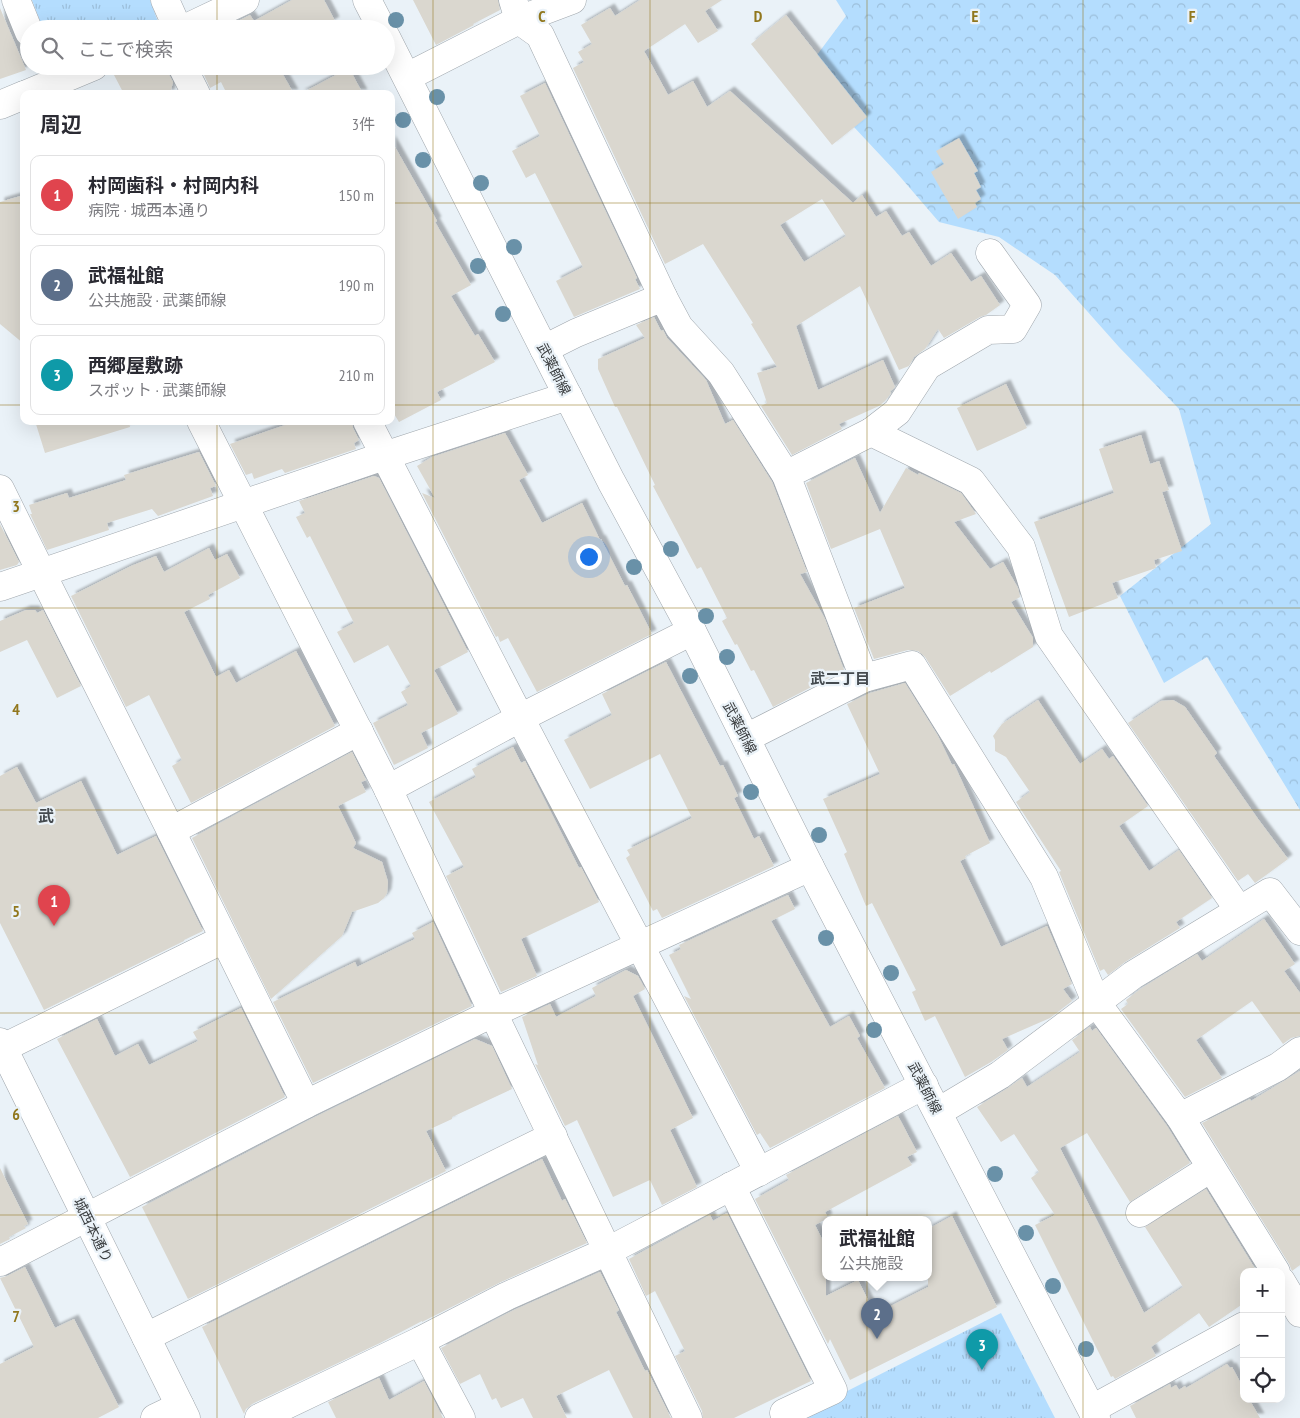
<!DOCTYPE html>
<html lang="ja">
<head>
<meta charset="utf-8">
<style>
  :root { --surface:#fff; --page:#f7f7f7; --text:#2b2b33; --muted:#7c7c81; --line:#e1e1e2; --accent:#1a73e8 }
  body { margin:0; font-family:"PT Sans Narrow","Noto Sans JP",sans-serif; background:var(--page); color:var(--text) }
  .controls { position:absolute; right:15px; bottom:15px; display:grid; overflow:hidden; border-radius:10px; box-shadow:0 5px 20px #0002 }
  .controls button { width:45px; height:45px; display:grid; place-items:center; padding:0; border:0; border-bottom:1px solid var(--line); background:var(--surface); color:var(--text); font:25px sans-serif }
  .you { position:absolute; left:588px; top:556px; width:18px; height:18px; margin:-12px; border:4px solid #fff; border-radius:50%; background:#1a73e8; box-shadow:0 0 0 8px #1a73e833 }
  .badge { display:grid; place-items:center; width:32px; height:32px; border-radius:50%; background:var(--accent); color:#fff; font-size:16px; font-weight:700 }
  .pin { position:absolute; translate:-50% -41px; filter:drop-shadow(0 1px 2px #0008) }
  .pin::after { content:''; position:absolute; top:26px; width:18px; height:15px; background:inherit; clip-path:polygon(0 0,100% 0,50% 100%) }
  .popup { position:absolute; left:822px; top:1216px; width:110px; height:65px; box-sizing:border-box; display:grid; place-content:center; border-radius:10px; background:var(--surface); filter:drop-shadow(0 1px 4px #0005); font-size:16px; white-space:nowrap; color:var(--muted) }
  .popup b { font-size:19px; color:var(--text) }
  .popup::after { content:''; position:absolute; left:50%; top:100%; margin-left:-10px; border:10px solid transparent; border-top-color:var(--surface) }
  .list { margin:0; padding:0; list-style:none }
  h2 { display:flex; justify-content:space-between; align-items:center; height:65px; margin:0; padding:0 20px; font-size:21px }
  h2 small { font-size:16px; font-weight:400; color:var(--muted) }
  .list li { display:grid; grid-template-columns:32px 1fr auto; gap:15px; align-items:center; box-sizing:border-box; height:80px; margin:0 10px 10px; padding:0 10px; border:1px solid var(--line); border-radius:10px }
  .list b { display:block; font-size:19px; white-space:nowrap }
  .list p { margin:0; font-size:16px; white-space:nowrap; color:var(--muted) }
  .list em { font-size:16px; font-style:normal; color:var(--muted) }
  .icon { flex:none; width:28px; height:28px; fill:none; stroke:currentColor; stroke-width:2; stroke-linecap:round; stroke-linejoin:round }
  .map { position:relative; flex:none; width:1300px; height:1418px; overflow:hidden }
  .search { position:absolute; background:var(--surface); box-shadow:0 5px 20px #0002; left:20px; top:20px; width:375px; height:55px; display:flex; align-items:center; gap:12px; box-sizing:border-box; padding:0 18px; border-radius:28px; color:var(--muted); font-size:19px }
  .panel { position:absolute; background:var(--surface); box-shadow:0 5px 20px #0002; left:20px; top:90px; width:375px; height:335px; border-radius:10px }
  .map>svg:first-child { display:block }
</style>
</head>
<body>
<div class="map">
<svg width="1300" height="1418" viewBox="0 0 1300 1418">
  <defs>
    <pattern id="grass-tufts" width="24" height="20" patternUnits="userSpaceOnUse" patternTransform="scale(1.25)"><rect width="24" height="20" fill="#b4ddfe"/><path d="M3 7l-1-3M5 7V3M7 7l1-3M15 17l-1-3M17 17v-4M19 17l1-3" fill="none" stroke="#9cbfdb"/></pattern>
    <pattern id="forest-crowns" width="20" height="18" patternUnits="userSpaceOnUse" patternTransform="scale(1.25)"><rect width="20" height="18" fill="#b4ddfe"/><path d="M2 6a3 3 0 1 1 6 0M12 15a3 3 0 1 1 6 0" fill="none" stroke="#9cbfdb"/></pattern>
    <filter id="shadow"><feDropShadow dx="4.5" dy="-4.5" stdDeviation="1" flood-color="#0004"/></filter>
  </defs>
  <rect width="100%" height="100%" fill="#eaf2f8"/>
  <g fill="url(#grass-tufts)">
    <polygon points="32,0 150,0 158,22 143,29 43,29"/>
    <polygon points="1001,1313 1055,1418 799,1418 800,1415"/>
  </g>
  <polygon fill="url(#forest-crowns)" points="836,0 1300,0 1300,810 1207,657 1164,683 1120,596 1211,524 1179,409 1119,347 1055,275 999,237 939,222 896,172 824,95 811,63 846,16"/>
  <g fill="#dad7cf" fill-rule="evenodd" filter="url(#shadow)">
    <polygon points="292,0 324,0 335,21 322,29 222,29 250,15 254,21"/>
    <polygon points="413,0 498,0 500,10 473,24 474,25 436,45"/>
    <path d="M640,0H722L705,11L718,31L698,43L685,24L644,51L668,95L693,81L707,107L730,91L853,203L862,195L876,217L886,211L902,236L909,232L931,266L951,253L971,282L981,276L1000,305L986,315L980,317L944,338L938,329L925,349L914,357L909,366L899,370L860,286L796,326L818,390L883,360L895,387L892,390L890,391L891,393L885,401L879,406L839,424L842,429L792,455L761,406L767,403L757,373L777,367L751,324L753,323L703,244L665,264L573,68L584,62L578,52L592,44L581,25L610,8L615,16ZM822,199L846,236L804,262L780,225Z"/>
    <polygon points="0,8 26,70 0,79"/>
    <polygon points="786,15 867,117 832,145 751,44"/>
    <polygon points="131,66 167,66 168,73 173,82 170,94 124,94 114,75"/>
    <polygon points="200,66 278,66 294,94 227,94 221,82 210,88"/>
    <polygon points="349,68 363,94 300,94"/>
    <polygon points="545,83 637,278 635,279 640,289 574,317 556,281 583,267 535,173 526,178 512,151 540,136 520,96"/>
    <polygon points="959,138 978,171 974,173 981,187 976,190 981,199 975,203 977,207 958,219 931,172 944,164 936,151"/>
    <polygon points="391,140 437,221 435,222 471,285 451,296 475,336 478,334 495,362 437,392 441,400 399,422 391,409"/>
    <polygon points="24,195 24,344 0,324 0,202"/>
    <polygon points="654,317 661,331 663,330 667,338 706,380 725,424 733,420 772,482 807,572 800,574 825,619 844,670 773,707 754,670 751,671 737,644 735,645 722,621 727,618 701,567 697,569 653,486 655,485 617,407 615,407 598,369 598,359 645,338 636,325"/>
    <polygon points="1006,384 1027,428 977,451 957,408"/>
    <polygon points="35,421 129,421 130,427 45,453"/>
    <polygon points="297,421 352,421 353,428 359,440 354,443 356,449 285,473 282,469 254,479 252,473 246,475 230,444"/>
    <polygon points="505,433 528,475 519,480 542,523 582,503 600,540 601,539 625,586 627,585 652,634 537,692 508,638 500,642 498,636 496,637 422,493 435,498 417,466 432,457"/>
    <polygon points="1141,435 1150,464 1159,461 1169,490 1162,492 1182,551 1154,560 1156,568 1112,583 1118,598 1069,617 1034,522 1114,493 1099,449"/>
    <polygon points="199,452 216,486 210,488 213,496 158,516 152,509 107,523 109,530 47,550 30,514 32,514 29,505 67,493 69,498 126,480 124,475"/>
    <polygon points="855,458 880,513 906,468 918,475 919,473 961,493 976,514 954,522 990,569 1003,562 1018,588 1020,597 1011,602 1033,638 1033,647 991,673 990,671 950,696 925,657 918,651 908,650 874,659 854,608 905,588 880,529 831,549 806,483"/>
    <polygon points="374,476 379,478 468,652 434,670 458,714 421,733 428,748 394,765 373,723 408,705 401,692 411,686 388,645 354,663 337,632 354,623 310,536 307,538 296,517 305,513 299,501"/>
    <polygon points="0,524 19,562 17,565 0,570"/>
    <polygon points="209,548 215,560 227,554 240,578 208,595 210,599 184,612 216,677 229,670 236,683 296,651 335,726 191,803 172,766 182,760 149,695 126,707 71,596 131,566 156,556 164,572"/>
    <polygon points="26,610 35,610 37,613 43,610 81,686 57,698 27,640 0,652 0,621"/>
    <polygon points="666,662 720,766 723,765 738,796 734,798 754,839 759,836 774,866 662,918 657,909 653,911 626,858 630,855 627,850 692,818 660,754 590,789 564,740 612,715 602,694"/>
    <polygon points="905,683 938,736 952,765 954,764 990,843 965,856 966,858 960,861 1001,947 1047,926 1072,984 1063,989 1072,1001 1050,1018 1002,1039 1008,1050 991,1062 965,1077 935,1016 925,1021 912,992 916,990 872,903 866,906 844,854 847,852 823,799 880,774 847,704 870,693"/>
    <polygon points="1038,700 1080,764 1102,749 1109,759 1113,756 1148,806 1119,826 1149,871 1179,850 1212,898 1176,922 1180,928 1125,962 1108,975 1104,969 1100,971 1059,872 1061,871 1016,802 1030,792 1006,757 995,751 995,740 993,736 1002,724"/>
    <polygon points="1173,700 1185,707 1217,753 1214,756 1258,819 1288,859 1255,883 1248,874 1238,881 1128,723 1161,701"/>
    <polygon points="513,747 521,763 525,761 579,868 581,867 599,902 521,939 537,976 501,992 446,876 464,867 429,802 476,777 472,769"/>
    <polygon points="352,752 366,780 361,782 366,792 338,806 356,843 353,848 382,862 388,882 387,893 384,898 378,903 352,912 342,936 271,999 192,838"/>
    <polygon points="17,767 36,803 81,781 117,855 156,836 203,931 184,940 184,941 44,1010 0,923 0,776"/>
    <polygon points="788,895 795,909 771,921 830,1027 849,1016 860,1036 857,1038 885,1088 770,1148 760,1133 757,1135 684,996 691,999 669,955 681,949 679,945"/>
    <polygon points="1264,919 1295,964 1284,971 1300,993 1300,1036 1291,1038 1283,1044 1252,1001 1196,1040 1222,1078 1185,1097 1121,1009 1128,1004 1126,1000 1142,988 1197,954 1202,961"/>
    <polygon points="433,922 472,1006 313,1083 273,1002 355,962 357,967 415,939 412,933"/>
    <polygon points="626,970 638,976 645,989 633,996 693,1118 670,1130 697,1187 662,1205 650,1180 613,1197 577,1120 565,1126 535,1064 538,1065 522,1017 550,1004 556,1017 596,996 592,988"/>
    <polygon points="241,1008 285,1097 130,1177 57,1039 97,1019 115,1056 138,1044 149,1065 198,1041 193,1032"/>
    <polygon points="1090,1027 1092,1031 1096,1028 1167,1126 1190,1163 1130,1202 1087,1133 1060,1148 1144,1313 1183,1287 1145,1227 1206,1189 1257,1272 1244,1272 1244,1303 1209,1327 1199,1313 1151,1347 1156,1356 1115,1379 1113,1376 1111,1377 1035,1225 1055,1215 1031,1178 1039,1172 1014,1134 1001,1142 977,1107 1008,1088 1022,1078 1027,1087 1080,1052 1072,1040"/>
    <polygon points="475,1039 492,1046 512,1089 452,1117 452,1119 426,1131 446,1171 188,1299 142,1207 313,1118"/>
    <polygon points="1300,1071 1300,1265 1292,1271 1289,1264 1202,1123 1250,1099 1251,1101"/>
    <polygon points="898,1116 917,1152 907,1157 912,1165 825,1212 828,1218 815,1225 826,1247 826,1296 858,1280 875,1314 928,1287 928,1229 952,1216 997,1307 850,1380 830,1339 828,1344 755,1199 789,1180 786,1175"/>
    <polygon points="542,1159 562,1201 565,1199 587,1243 501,1282 422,1322 422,1321 380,1343 252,1404 246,1409 244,1414 202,1327"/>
    <polygon points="0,1168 28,1224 24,1226 26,1228 9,1237 10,1239 0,1244"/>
    <polygon points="727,1213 811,1381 734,1418 703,1418 702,1411 675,1356 685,1351 655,1291 646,1296 629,1259 710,1215 713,1221"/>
    <polygon points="25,1267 55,1328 74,1319 119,1407 98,1418 0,1418 0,1364 34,1347 0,1278 7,1276"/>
    <polygon points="600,1272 619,1310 616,1312 645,1371 647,1370 671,1418 633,1418 609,1370 556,1396 567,1418 533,1418 523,1398 501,1408 496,1398 492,1400 480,1374 460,1384 441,1348 514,1310"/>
    <polygon points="1227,1364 1230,1368 1232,1367 1244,1389 1244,1399 1249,1399 1260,1418 1136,1418 1130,1406 1170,1384 1171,1388 1176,1385 1179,1390 1185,1386 1186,1388"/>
    <polygon points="379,1378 389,1400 424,1381 443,1418 336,1418 328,1402"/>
  </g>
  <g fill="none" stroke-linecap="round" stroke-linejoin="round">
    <defs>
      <g id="minor">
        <polyline points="16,0 29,32"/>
        <polyline points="165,0 178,29"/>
        <polyline points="513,0 519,20 572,0"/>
        <polyline points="184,29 245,0"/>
        <polyline points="182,66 196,94"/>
        <polyline points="407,77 519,20 540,35 663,297"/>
        <polyline points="27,94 94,66"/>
        <polyline points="0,105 24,95"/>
        <polyline points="544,349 576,333 663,297 679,327 721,373 786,475"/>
        <polyline points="201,421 388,789 493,1013 688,1418"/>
        <polyline points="367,421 520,718 759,1172"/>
        <polyline points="871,432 897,412 927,366 988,330 1013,329 1027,305 990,253"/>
        <polyline points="0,489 50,590 171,831 306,1104"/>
        <polyline points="0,587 384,456 568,396"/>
        <polyline points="864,678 786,475 871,432 971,481 1021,547 1049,636 1239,910"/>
        <polyline points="746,738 864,678 912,665 1044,877 1096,1002 1180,1117 1276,1272"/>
        <polyline points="388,789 520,718 692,631"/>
        <polyline points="171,831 359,731"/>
        <polyline points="3,1048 224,939"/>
        <polyline points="938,1112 1000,1075 1133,975 1270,892 1300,931"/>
        <polyline points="1180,1117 1278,1067 1300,1051"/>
        <polyline points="731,1186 833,1390 784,1413"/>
        <polyline points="1140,1213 1211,1168"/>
        <polyline points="0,1262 306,1104 493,1013 810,867"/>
        <polyline points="1281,1281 1300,1313"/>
        <polyline points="146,1337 553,1136"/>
        <polyline points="420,1341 461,1418"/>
        <polyline points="1092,1409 1244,1326"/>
        <polyline points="155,1418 180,1406"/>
        <polyline points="259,1418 420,1341 507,1296 608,1251 924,1085"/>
      </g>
      <g id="tertiary">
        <polyline points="367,0 382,29"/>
        <polyline points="386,37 544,349 611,481 692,631 810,867 1096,1418"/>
        <polyline points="0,1042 186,1418"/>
      </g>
    </defs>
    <use href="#minor" stroke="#a0a7ad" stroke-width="29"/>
    <use href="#tertiary" stroke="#a0a7ad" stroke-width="29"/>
    <use href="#minor" stroke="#fff" stroke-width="28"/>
    <use href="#tertiary" stroke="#fff" stroke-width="28"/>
  </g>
  <g fill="#6991a8">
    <circle cx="396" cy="20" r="8"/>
    <circle cx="437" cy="97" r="8"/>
    <circle cx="403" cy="120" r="8"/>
    <circle cx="423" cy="160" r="8"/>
    <circle cx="481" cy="183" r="8"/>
    <circle cx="514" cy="247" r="8"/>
    <circle cx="478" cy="266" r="8"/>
    <circle cx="503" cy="314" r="8"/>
    <circle cx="671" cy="549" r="8"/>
    <circle cx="634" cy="567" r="8"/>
    <circle cx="706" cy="616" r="8"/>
    <circle cx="727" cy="657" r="8"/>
    <circle cx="690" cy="676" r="8"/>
    <circle cx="751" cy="792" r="8"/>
    <circle cx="819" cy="835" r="8"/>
    <circle cx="826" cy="938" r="8"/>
    <circle cx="891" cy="973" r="8"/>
    <circle cx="874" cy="1030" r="8"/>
    <circle cx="995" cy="1174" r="8"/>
    <circle cx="1026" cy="1233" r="8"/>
    <circle cx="1053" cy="1286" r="8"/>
    <circle cx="1086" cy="1349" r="8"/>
  </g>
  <path fill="none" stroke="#91771d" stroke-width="1" stroke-opacity="0.55" d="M217,0V29M433,0V1418M650,0V1418M867,0V1418M1083,0V1418M217,66V94M0,203H24M391,203H1300M0,405H24M391,405H1300M217,421V1418M0,608H1300M0,810H1300M0,1013H1300M0,1215H1300"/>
  <g text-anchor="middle" stroke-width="4.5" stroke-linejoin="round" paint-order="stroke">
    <g font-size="14" fill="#393c3e" stroke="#eaf2f8">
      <text transform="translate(554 369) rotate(63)" y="5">武薬師線</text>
      <text transform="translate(740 728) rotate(63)" y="5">武薬師線</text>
      <text transform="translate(925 1088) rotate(63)" y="5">武薬師線</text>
      <text transform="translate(93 1230) rotate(64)" y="5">城西本通り</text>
    </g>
    <g font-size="15" font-weight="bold" fill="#444a4f" stroke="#eaf2f8">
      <text x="840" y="684">武二丁目</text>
    </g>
    <g font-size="16" font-weight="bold" fill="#444a4f" stroke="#eaf2f8">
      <text x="46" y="822">武</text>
    </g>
  </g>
  <g font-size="16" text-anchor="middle" font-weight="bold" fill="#91771d" stroke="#eaf2f8" stroke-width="4.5" stroke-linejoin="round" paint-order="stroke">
    <text x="542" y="22">C</text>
    <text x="758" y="22">D</text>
    <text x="975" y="22">E</text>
    <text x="1192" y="22">F</text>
    <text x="16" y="512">3</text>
    <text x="16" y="715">4</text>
    <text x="16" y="917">5</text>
    <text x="16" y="1120">6</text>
    <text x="16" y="1322">7</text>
  </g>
</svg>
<div class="controls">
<button>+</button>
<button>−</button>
<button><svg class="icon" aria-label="locate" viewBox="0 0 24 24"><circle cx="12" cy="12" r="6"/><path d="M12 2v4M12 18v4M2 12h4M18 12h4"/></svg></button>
</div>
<div class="you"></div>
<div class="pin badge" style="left:54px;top:926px;background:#e0444e">1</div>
<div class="pin badge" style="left:877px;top:1339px;background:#5c6f8a">2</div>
<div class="popup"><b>武福祉館</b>公共施設</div>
<div class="pin badge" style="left:982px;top:1370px;background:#0f9aa8">3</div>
<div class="search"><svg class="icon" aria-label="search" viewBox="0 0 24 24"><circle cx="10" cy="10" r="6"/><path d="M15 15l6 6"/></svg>ここで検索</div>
<section class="panel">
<h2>周辺<small>3件</small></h2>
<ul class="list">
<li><span class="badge" style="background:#e0444e">1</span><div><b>村岡歯科・村岡内科</b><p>病院 · 城西本通り</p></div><em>150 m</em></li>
<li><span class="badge" style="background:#5c6f8a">2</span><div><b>武福祉館</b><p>公共施設 · 武薬師線</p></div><em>190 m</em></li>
<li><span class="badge" style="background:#0f9aa8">3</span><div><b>西郷屋敷跡</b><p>スポット · 武薬師線</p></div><em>210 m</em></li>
</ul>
</section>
</div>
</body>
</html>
